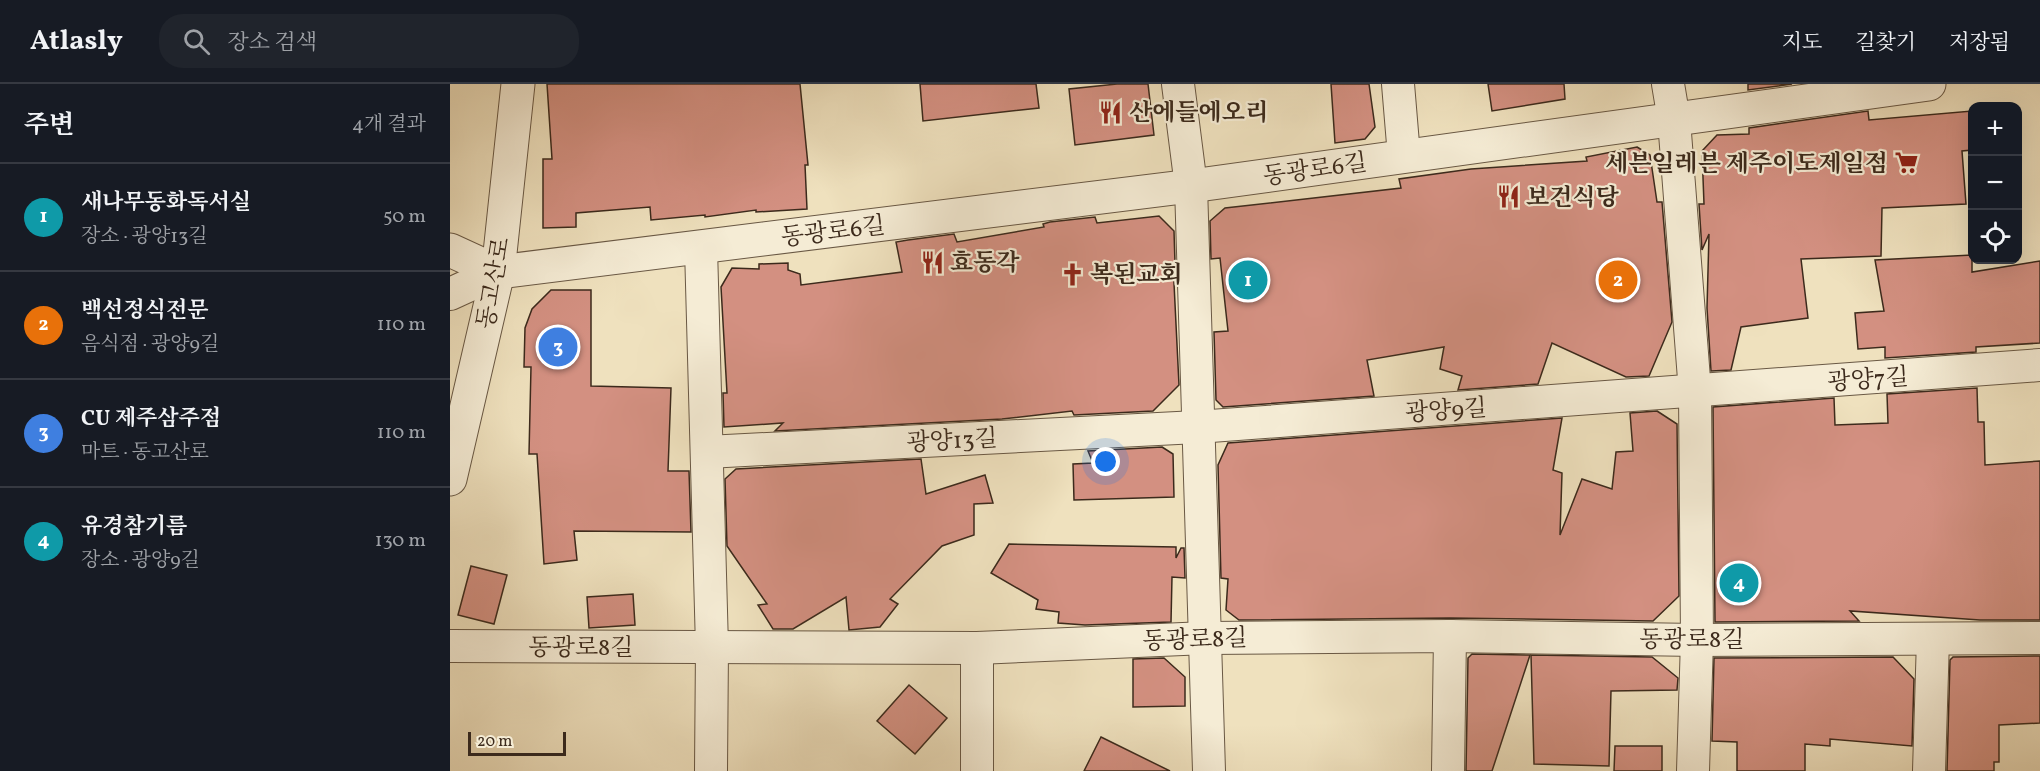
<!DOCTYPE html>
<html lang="ko">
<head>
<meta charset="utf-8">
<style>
  :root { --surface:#171b24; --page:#20242c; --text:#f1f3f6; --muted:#9ea1a6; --line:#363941; --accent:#c59692 }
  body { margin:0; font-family:Vollkorn,"Noto Serif KR",serif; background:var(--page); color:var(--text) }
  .controls { position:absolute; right:18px; top:18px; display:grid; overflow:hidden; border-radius:12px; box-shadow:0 6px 24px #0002 }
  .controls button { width:54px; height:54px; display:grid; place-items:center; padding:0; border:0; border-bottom:2px solid var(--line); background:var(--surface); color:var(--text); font:30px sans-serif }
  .scale { position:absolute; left:18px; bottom:15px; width:98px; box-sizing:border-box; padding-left:6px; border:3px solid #3c2a1c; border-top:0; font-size:16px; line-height:21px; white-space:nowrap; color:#3c2a1c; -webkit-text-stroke:4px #f5ecd5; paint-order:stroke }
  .you { position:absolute; left:656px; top:378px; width:21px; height:21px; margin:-15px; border:4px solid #fff; border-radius:50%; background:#1a73e8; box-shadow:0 0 0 9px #1a73e833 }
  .badge { display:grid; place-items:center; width:39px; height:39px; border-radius:50%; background:var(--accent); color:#fff; font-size:20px; font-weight:700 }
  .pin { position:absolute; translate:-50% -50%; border:3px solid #fff; box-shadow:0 2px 6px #0006 }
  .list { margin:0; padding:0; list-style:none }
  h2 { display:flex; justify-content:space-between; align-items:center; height:78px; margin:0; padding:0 24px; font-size:26px }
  h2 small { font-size:20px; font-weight:400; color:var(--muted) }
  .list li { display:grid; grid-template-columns:39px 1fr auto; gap:18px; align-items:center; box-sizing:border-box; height:108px; padding:0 24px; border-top:2px solid var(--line) }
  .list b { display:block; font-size:22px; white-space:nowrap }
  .list p { margin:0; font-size:20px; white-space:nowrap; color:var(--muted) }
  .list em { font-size:20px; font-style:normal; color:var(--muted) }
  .icon { flex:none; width:33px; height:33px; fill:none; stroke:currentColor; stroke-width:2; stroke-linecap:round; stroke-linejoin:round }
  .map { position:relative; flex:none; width:1590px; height:687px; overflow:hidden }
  header { display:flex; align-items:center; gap:36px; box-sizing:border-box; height:84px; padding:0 30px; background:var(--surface); border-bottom:2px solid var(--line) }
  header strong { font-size:28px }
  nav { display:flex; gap:33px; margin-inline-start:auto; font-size:21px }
  .search { width:420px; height:54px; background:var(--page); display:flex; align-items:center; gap:15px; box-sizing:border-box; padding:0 21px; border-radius:24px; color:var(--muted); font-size:22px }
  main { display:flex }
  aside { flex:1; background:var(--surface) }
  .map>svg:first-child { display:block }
</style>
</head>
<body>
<header>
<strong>Atlasly</strong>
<div class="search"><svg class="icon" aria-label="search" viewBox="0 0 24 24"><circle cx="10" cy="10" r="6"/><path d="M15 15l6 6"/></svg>장소 검색</div>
<nav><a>지도</a><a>길찾기</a><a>저장됨</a></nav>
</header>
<main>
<aside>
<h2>주변<small>4개 결과</small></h2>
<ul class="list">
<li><span class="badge" style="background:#0f9aa8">1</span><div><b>새나무동화독서실</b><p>장소 · 광양13길</p></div><em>50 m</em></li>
<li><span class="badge" style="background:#e8710a">2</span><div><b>백선정식전문</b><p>음식점 · 광양9길</p></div><em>110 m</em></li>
<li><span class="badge" style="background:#3f7fe0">3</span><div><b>CU 제주삼주점</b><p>마트 · 동고산로</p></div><em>110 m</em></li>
<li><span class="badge" style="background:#0f9aa8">4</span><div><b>유경참기름</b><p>장소 · 광양9길</p></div><em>130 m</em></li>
</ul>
</aside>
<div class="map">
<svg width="1590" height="687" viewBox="0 0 1590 687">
  <rect width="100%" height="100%" fill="#efe1be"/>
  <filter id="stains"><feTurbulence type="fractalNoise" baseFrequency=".00333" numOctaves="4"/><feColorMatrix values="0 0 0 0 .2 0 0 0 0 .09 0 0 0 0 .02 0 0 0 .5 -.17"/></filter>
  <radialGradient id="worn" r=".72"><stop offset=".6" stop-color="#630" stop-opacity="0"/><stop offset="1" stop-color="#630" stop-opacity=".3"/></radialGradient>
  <g fill="#d39081" stroke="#3c2a1c" stroke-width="1.5">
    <polygon points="97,0 350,0 358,81 355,81 357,125 306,128 306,126 255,133 255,131 201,136 200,123 126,129 126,143 93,144 93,75 102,75"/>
    <polygon points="470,0 586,0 589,24 473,37"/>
    <polygon points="667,0 698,0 704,51 625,61 619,5"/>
    <polygon points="881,0 919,0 925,43 915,55 885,59"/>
    <polygon points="1038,0 1114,0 1115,15 1042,27"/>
    <polygon points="1298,0 1342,0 1298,6"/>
    <polygon points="1418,27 1419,36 1522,27 1522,66 1512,67 1516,120 1432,124 1431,172 1351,175 1358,234 1291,243 1281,286 1261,287 1257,224 1259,150 1252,166 1249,120 1254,120 1252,67 1267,51 1299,50 1299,44"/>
    <polygon points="1187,63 1200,71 1207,118 1212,118 1222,238 1199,292 1176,293 1102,259 1088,300 1008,306 1012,292 990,285 994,263 917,276 924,312 773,323 766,316 764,248 778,247 770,174 761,175 760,137 775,124 951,104 949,95 1021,85 1137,77 1136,73"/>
    <polygon points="709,132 724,147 725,179 723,179 729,301 703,327 624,331 622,327 552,335 325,347 333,339 274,343 273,309 277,309 271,203 282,184 309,185 309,180 338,179 338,186 350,190 351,201 452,188 446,158 458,156 504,150 507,158 594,143 593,140 600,138 645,133 647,139"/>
    <polygon points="1522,171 1522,188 1590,177 1590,259 1526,263 1526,268 1435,274 1435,263 1408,265 1405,229 1434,227 1425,176"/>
    <polygon points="101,206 141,206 141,302 221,304 218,387 239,387 241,448 124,447 127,476 94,480 87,370 79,370 81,283 74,283 75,244 82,225"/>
    <polygon points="1527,304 1528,338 1534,338 1535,381 1590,377 1590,536 1530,536 1400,527 1409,537 1265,538 1263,323 1384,314 1385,341 1438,339 1437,310"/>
    <polygon points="1207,327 1227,340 1229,512 1203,537 1000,534 789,536 776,526 778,495 771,494 768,381 778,359 1112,334 1103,386 1112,389 1110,451 1132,395 1162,405 1166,368 1183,367 1180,329"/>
    <polygon points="712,363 723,370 724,413 624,416 623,380 643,379 638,367"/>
    <polygon points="471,375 476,410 535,391 543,419 524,420 524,451 492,462 440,515 448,520 430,543 399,546 396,513 343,545 323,545 308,521 317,520 277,462 275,395 286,385"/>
    <polygon points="559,460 726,463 726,474 731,464 734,464 735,494 722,493 721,538 635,541 608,539 609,528 586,525 588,516 541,489"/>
    <polygon points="21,482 57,491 44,540 8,531"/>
    <polygon points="183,510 185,541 139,544 137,513"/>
    <polygon points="1022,570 1080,571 1042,687 1016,687 1018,574"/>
    <polygon points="1081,571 1202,573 1228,594 1227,606 1161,607 1159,682 1084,680"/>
    <polygon points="1590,572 1590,639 1549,641 1549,678 1544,678 1544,687 1497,687 1500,576 1503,573"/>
    <polygon points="1443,573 1464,595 1462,662 1380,655 1380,662 1355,660 1355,687 1287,687 1287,658 1262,657 1264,574"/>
    <polygon points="714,574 735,593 735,622 683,623 683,575"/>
    <polygon points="459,601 497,634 465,670 427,637"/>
    <polygon points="651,653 720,687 634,687"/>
    <polygon points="1165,662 1212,662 1212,687 1164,687"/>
  </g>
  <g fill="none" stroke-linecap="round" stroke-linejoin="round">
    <defs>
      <g id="minor">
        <polyline points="728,0 741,102 759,687"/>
        <polyline points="948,0 954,72"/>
        <polyline points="1218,0 1224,36 1245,308 1247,556 1243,687"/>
        <polyline points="251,164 262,563 261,687"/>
        <polyline points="0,210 48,188"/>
        <polyline points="257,368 747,343 1590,281"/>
        <polyline points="0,562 527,564 756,554 1000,552 1247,556 1590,554"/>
        <polyline points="527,687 527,564"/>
        <polyline points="998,687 1000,552"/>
        <polyline points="1479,687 1483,555"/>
      </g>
      <g id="tertiary">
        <polyline points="0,166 48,188 741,102 1479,0"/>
        <polyline points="0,395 48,188 68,0"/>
      </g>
    </defs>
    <use href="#minor" stroke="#695844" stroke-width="34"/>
    <use href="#tertiary" stroke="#695844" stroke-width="35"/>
    <use href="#minor" stroke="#f5ecd5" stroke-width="32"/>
    <use href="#tertiary" stroke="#f5ecd5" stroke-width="33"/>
  </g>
  <defs>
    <symbol id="restaurant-bare" viewBox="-9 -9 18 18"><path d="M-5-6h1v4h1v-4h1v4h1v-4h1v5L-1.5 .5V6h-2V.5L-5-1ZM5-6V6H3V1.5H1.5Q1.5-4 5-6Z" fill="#8f2418" stroke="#f5ecd5" stroke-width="2.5" paint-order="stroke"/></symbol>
    <symbol id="supermarket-bare" viewBox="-9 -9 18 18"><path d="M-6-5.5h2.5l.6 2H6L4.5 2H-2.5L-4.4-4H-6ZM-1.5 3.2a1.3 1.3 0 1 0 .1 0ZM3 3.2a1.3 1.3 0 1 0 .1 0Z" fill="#8f2418" stroke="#f5ecd5" stroke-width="2.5" paint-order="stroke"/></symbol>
    <symbol id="church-bare" viewBox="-9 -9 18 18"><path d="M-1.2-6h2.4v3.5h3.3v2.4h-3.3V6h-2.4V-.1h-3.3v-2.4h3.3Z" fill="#8f2418" stroke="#f5ecd5" stroke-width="2.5" paint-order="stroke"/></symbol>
  </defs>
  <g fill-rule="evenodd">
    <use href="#restaurant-bare" x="644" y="12" width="33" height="33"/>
    <use href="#supermarket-bare" x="1440" y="62" width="33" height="33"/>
    <use href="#restaurant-bare" x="1042" y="96" width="33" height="33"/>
    <use href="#restaurant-bare" x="466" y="162" width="33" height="33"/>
    <use href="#church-bare" x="606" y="174" width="33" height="33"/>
  </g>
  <g text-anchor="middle" stroke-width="4.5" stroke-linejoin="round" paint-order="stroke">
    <g font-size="24" font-weight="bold" fill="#3c2a1c" stroke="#f5ecd5" text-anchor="start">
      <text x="679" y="36">산에들에오리</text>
      <text x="1438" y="87" text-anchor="end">세븐일레븐 제주이도제일점</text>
      <text x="1076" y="121">보건식당</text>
      <text x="500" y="186">효동각</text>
      <text x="640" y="198">복된교회</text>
    </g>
    <g font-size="24" fill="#3c2a1c" stroke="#f5ecd5">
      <text transform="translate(865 85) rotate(-8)" y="8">동광로6길</text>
      <text transform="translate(383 147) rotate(-7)" y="8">동광로6길</text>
      <text transform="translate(43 199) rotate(-80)" y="8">동고산로</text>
      <text transform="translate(1418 295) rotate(-4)" y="8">광양7길</text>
      <text transform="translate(996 326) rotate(-4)" y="8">광양9길</text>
      <text transform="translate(502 356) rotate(-3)" y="8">광양13길</text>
      <text transform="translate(745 555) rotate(-2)" y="8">동광로8길</text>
      <text x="1242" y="563">동광로8길</text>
      <text x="131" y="571">동광로8길</text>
    </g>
  </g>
  <rect width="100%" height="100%" filter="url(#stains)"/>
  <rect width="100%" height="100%" fill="url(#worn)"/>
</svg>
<div class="controls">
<button>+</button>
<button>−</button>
<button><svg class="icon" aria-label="locate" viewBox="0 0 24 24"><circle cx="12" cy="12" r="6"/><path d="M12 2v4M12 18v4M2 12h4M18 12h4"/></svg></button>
</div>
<div class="scale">20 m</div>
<div class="you"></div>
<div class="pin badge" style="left:798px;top:196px;background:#0f9aa8">1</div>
<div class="pin badge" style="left:1168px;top:196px;background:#e8710a">2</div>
<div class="pin badge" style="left:108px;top:263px;background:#3f7fe0">3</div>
<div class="pin badge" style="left:1289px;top:499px;background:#0f9aa8">4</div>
</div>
</main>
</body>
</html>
